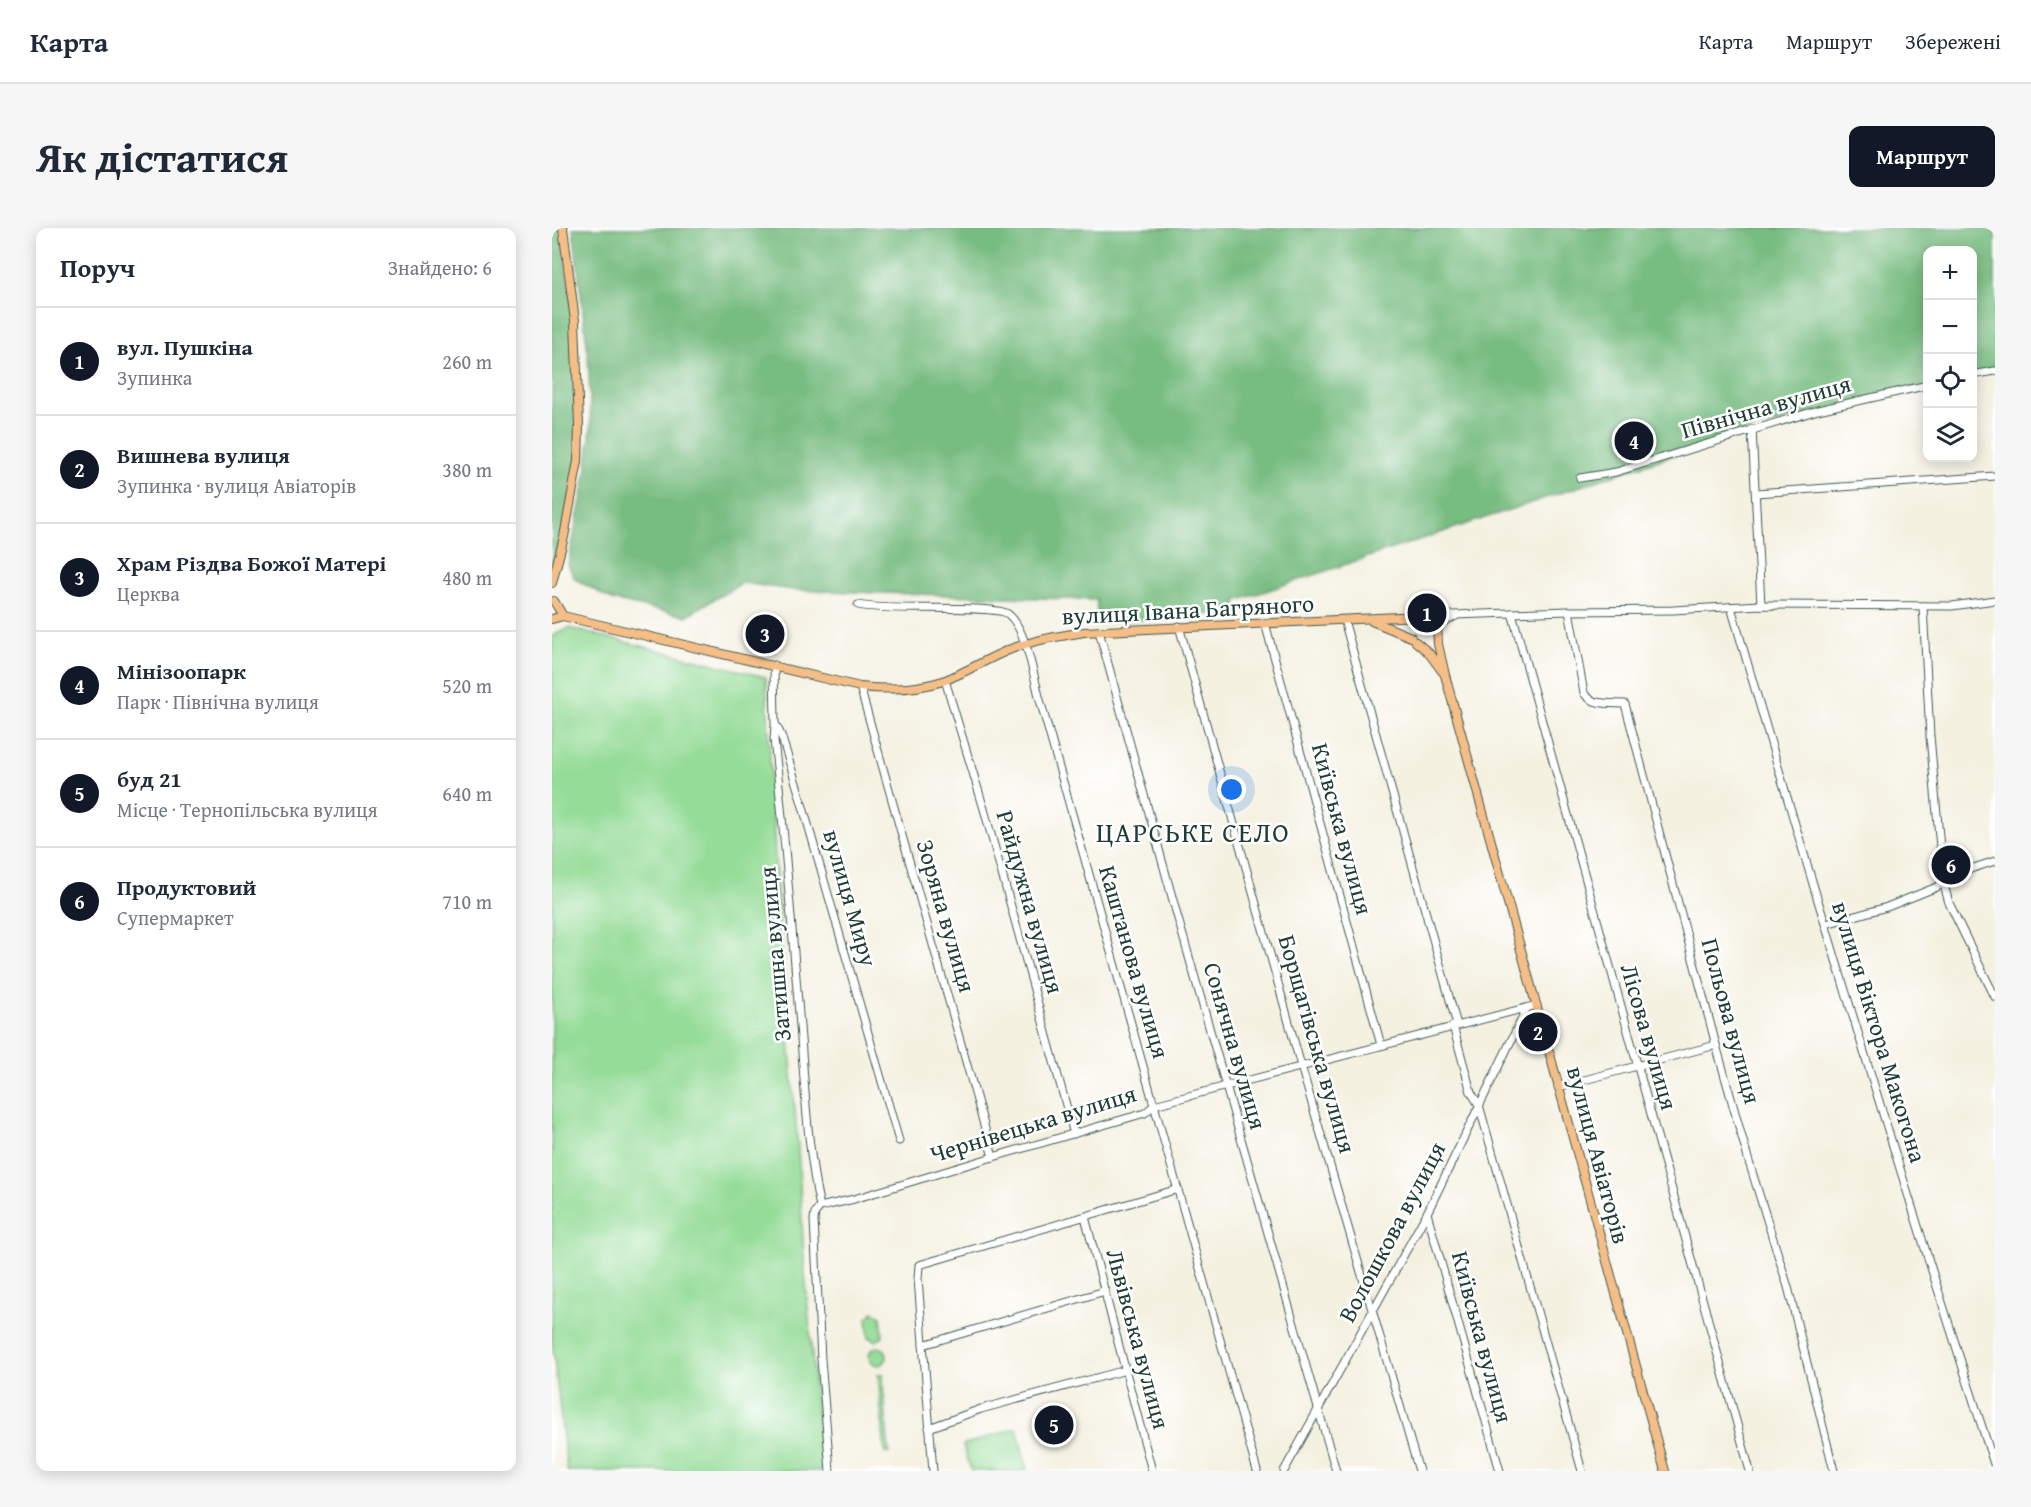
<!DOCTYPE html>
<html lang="uk">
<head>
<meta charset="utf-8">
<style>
  :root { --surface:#fff; --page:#f6f6f7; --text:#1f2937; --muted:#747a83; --line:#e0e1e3; --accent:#111827 }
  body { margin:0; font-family:"Gentium Book Plus",serif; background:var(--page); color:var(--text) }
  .controls { position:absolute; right:18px; top:18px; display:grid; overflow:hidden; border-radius:12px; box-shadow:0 3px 15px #0003 }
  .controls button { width:54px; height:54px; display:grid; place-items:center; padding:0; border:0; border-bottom:2px solid var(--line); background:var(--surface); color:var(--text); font:30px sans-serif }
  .you { position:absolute; left:680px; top:562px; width:21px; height:21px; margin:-15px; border:4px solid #fff; border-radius:50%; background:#1a73e8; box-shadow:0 0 0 9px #1a73e833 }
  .badge { display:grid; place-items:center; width:39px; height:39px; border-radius:50%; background:var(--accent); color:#fff; font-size:20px; font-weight:700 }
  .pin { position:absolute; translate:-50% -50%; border:3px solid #fff; box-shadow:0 2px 6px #0006 }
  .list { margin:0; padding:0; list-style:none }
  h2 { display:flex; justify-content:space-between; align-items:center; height:78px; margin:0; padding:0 24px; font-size:26px }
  h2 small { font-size:20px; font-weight:400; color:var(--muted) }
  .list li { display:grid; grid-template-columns:39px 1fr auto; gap:18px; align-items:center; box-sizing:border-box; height:108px; padding:0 24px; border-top:2px solid var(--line) }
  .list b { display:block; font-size:22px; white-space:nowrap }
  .list p { margin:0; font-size:20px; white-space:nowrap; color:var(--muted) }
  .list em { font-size:20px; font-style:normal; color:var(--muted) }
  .icon { flex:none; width:33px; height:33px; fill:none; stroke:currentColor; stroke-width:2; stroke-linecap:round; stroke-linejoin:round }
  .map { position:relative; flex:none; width:1443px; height:1243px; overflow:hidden; border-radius:12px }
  header { display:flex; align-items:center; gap:36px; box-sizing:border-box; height:84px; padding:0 30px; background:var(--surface); border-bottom:2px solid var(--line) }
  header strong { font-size:28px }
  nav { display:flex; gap:33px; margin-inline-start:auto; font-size:21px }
  .intro { display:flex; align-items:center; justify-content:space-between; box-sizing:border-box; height:144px; padding:0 36px }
  h1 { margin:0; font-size:42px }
  .button { padding:15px 27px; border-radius:12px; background:var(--accent); color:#fff; font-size:21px; font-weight:700 }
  main { display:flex; gap:36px; padding:0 36px }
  aside { flex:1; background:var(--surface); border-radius:12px; box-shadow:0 3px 15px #0003 }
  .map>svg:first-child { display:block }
</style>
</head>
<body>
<header>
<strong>Карта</strong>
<nav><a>Карта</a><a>Маршрут</a><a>Збережені</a></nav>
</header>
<div class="intro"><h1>Як дістатися</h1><a class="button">Маршрут</a></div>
<main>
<aside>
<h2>Поруч<small>Знайдено: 6</small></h2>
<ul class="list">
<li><span class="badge">1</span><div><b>вул. Пушкіна</b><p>Зупинка</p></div><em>260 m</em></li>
<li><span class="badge">2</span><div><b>Вишнева вулиця</b><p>Зупинка · вулиця Авіаторів</p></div><em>380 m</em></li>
<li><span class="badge">3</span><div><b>Храм Різдва Божої Матері</b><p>Церква</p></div><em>480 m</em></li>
<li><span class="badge">4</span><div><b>Мінізоопарк</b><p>Парк · Північна вулиця</p></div><em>520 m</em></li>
<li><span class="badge">5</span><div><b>буд 21</b><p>Місце · Тернопільська вулиця</p></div><em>640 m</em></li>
<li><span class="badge">6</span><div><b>Продуктовий</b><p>Супермаркет</p></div><em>710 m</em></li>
</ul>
</aside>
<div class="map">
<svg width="1443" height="1243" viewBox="0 0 1443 1243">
  <rect width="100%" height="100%" fill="#fff"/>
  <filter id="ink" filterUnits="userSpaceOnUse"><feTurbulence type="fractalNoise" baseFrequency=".0167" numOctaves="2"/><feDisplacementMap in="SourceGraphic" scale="12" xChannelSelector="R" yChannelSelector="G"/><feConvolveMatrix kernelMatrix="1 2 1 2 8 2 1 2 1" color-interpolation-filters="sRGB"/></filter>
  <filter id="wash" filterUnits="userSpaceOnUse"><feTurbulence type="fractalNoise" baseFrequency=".008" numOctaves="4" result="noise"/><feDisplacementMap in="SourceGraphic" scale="24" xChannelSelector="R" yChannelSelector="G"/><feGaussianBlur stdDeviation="1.35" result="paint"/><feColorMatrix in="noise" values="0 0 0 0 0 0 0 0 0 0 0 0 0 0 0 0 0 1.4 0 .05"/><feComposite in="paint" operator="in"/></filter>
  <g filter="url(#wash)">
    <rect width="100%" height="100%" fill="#f4f1e1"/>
    <g fill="#94dc97" stroke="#5a8c66" stroke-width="1.5">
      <polygon points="17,400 214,449 225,666 246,919 252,1033 270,1243 15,1243 0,1113 0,408"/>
      <polygon points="322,1084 329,1088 331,1109 324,1113 317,1109 315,1090"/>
      <circle cx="326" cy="1128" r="9"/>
      <polygon points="326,1146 330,1146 337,1225 333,1225"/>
      <polygon points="465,1200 475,1241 467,1243 419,1243 411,1217"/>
    </g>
    <g fill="#77bc80" stroke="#4b7c5a" stroke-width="1.5">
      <polygon points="0,0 8,0 23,93 26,233 0,355"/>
      <polygon points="21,0 1443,0 1443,143 1421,147 1420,22 1376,22 1375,157 1200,201 684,373 685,384 545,395 545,372 242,362 190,355 134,388 60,372 23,351 16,337 34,247 39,199 36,126"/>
    </g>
  </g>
  <g filter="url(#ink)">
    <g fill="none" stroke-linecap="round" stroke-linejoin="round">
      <defs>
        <g id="minor">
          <polyline points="1420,147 1443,143"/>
          <polyline points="1200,201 1209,377"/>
          <polyline points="1028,250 1064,244 1266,182 1376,157"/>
          <polyline points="1204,265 1443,248"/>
          <path d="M306,377C334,384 444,376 456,386C474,400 482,450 488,472L705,1243"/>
          <polyline points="1371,378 1378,508 1391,653 1397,675 1443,769"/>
          <path d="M1179,379C1263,667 1350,954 1443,1239"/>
          <path d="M1017,383L1032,465C1040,478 1059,475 1073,476L1164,817L1197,934L1236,1059L1282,1243"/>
          <polyline points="960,385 1198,1243"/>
          <polyline points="873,388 1017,383 1121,382 1209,377 1400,378 1443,372"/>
          <polyline points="792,392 905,797"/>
          <polyline points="713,395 829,817"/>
          <polyline points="627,398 749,838 867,1243"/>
          <polyline points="886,402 890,395 904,388"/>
          <polyline points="547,403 625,687 784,1243"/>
          <polyline points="222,437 223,495 229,507 247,565 347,913"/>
          <polyline points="393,452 432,581 522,906"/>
          <polyline points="308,459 441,929"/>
          <path d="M223,498L222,512C233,607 240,702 248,798C253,858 255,920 268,979"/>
          <polyline points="1274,696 1335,679 1385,659 1400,647 1443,633"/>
          <polyline points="901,798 919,864 927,877 1030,1243"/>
          <polyline points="1006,859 1164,817"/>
          <polyline points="875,985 948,1243"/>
          <polyline points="533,989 600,1243"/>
          <polyline points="371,1117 553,1063"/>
          <polyline points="377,1200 429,1181 574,1142"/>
          <polyline points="278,1243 269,1131 262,992 263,985 268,979 302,971 441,929 593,885 602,877 985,777"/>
          <polyline points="381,1243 366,1051 367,1037 626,961"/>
          <polyline points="732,1243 875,985 975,780"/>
        </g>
        <g id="major">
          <polyline points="0,355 12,309 26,233 27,198 23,93 11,0"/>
          <polyline points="2,373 11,388"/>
          <polyline points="871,388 877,389 885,397 886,416 893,447 1113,1243"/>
          <path d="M0,391L11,388L308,459C337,462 364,462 391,453C415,444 436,430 459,421C482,412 507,408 532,404L868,388"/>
          <polyline points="820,393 859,409"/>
          <polyline points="864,414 876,424 891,444"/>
        </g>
      </defs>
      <use href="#minor" stroke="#3f584e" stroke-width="9"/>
      <use href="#major" stroke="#3f584e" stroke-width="10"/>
      <use href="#minor" stroke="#fff" stroke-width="7"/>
      <use href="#major" stroke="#f6be87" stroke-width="8"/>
    </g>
  </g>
  <g text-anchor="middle" stroke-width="5" stroke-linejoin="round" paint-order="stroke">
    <g font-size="24" fill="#1f3d34" stroke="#fff">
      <text transform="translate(1214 179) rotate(-16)" y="8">Північна вулиця</text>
      <text transform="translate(636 382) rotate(-3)" y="8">вулиця Івана Багряного</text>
      <text transform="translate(790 601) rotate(75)" y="8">Київська вулиця</text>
      <text transform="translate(298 670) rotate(74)" y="8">вулиця Миру</text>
      <text transform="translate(478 674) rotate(74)" y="8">Райдужна вулиця</text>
      <text transform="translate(394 688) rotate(74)" y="8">Зоряна вулиця</text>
      <text transform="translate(223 726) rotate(-95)" y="8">Затишна вулиця</text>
      <text transform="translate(582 734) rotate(74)" y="8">Каштанова вулиця</text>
      <text transform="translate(1179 793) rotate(75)" y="8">Польова вулиця</text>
      <text transform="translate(1327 804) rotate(73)" y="8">вулиця Віктора Макогона</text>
      <text transform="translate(1097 809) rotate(74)" y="8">Лісова вулиця</text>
      <text transform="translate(765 816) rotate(74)" y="8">Борщагівська вулиця</text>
      <text transform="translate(683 818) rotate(74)" y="8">Сонячна вулиця</text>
      <text transform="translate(481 896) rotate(-17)" y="8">Чернівецька вулиця</text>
      <text transform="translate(1046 927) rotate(75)" y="8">вулиця Авіаторів</text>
      <text transform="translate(840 1004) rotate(-62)" y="8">Волошкова вулиця</text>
      <text transform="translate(930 1109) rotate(75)" y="8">Київська вулиця</text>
      <text transform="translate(586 1111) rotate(75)" y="8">Львівська вулиця</text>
    </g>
    <g font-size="27" letter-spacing="1.5" fill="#1f3d34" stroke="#fff">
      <text x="641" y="614">ЦАРСЬКЕ СЕЛО</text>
    </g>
  </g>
</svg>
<div class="controls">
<button>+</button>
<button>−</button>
<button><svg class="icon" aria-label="locate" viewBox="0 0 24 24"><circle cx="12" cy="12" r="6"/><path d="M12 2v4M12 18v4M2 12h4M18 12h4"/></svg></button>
<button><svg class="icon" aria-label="layers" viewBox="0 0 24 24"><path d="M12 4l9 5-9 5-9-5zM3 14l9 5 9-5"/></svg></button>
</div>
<div class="you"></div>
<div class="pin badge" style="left:875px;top:385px">1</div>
<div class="pin badge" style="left:986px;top:804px">2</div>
<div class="pin badge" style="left:213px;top:406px">3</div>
<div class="pin badge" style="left:1082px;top:213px">4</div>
<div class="pin badge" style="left:502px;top:1197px">5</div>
<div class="pin badge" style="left:1399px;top:637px">6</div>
</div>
</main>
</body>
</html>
